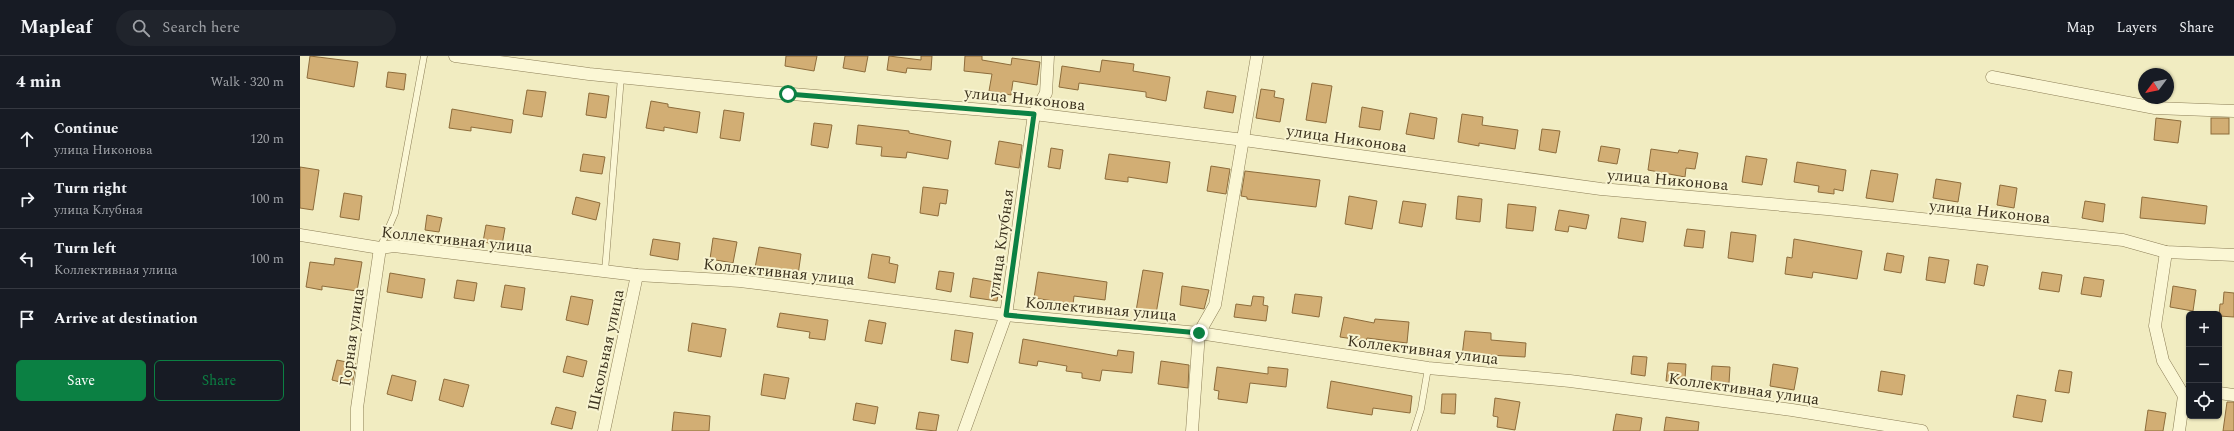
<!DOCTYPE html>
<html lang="en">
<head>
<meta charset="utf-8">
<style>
  :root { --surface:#171b24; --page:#20242c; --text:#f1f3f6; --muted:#9ea1a6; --line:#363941; --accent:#0b8043 }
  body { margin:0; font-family:Spectral,serif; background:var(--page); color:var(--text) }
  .controls { position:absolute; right:12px; bottom:12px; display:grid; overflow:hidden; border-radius:6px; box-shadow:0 1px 3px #0004 }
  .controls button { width:36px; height:36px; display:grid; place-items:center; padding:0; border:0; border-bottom:1px solid var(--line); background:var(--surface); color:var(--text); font:20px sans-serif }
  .compass { position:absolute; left:1838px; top:12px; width:36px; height:36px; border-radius:50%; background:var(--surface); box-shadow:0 1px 3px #0004; rotate:238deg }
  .stop { position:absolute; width:12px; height:12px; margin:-9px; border:3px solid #0b8043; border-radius:50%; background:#fff }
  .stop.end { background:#0b8043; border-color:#fff; box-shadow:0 1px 4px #0008 }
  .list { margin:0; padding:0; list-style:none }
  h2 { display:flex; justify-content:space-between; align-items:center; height:52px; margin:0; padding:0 16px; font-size:17px }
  h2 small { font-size:13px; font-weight:400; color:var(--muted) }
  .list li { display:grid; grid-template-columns:26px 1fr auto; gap:12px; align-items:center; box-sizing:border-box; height:60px; padding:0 16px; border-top:1px solid var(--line) }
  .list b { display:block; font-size:15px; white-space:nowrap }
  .list p { margin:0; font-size:13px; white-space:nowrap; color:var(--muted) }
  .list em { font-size:13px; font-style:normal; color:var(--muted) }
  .actions { display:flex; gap:8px; padding:12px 16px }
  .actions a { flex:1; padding:9px 0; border:1px solid var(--accent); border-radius:6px; text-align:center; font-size:14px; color:var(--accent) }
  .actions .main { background:var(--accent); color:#fff }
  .icon { flex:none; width:22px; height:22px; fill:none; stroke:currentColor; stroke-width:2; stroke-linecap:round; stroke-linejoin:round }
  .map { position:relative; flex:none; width:1934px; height:375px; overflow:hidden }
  header { display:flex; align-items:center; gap:24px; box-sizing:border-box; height:56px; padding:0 20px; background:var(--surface); border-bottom:1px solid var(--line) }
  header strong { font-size:19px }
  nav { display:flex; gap:22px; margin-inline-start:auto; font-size:14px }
  .search { width:280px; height:36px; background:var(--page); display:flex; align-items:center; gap:10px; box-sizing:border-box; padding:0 14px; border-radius:22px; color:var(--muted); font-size:15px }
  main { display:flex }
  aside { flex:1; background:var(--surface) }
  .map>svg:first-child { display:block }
</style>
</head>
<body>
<header>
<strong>Mapleaf</strong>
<div class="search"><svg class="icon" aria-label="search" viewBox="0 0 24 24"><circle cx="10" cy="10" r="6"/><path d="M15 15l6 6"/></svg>Search here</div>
<nav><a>Map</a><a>Layers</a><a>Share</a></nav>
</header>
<main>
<aside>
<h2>4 min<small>Walk · 320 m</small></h2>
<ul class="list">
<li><svg class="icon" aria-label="ahead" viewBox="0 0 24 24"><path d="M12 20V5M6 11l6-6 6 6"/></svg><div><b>Continue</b><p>улица Никонова</p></div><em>120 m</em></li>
<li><svg class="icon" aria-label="right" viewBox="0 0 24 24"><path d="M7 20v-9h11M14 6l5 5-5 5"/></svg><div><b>Turn right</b><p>улица Клубная</p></div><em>100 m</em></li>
<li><svg class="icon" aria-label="left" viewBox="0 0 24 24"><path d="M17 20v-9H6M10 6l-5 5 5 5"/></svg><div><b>Turn left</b><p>Коллективная улица</p></div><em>100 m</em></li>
<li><svg class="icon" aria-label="arrive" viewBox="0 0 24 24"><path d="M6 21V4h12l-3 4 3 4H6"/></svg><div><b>Arrive at destination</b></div></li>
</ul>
<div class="actions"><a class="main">Save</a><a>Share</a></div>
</aside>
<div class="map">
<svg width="1934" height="375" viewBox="0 0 1934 375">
  <rect width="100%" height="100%" fill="#f1ecc1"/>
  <g fill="#d2ae74" stroke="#8d6c3b">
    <polygon points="10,0 58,6 54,31 7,22"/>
    <polygon points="486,0 517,0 514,15 485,10"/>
    <polygon points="545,0 568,0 565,16 543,12"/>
    <polygon points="589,0 621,4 621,0 632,0 631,14 607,12 606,17 587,14"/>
    <polygon points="665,0 682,0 682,4 711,9 712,2 740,6 737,29 713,25 711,39 689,35 692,18 664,15"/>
    <polygon points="802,4 834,8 833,15 870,21 866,45 846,41 846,36 779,27 778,34 759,31 762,10 800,16"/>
    <polygon points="88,16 106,18 104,34 86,31"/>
    <polygon points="1012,27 1032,30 1026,67 1006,64"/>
    <polygon points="961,33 975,35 974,41 984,43 980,66 956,62"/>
    <polygon points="227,34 246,36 242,61 223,58"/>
    <polygon points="907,35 936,40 933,57 904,52"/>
    <polygon points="289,37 309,40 306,62 286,59"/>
    <polygon points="351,45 368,48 368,51 400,56 397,77 364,71 364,75 346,72"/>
    <polygon points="1062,51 1083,55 1080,74 1059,71"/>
    <polygon points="152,53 213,64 211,77 171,71 171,75 149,72"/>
    <polygon points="424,54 444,57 440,85 420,82"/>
    <polygon points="1110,57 1137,62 1134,83 1106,78"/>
    <polygon points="1162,58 1183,61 1182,69 1218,74 1215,93 1179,87 1179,90 1158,86"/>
    <polygon points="1856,62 1881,65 1878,87 1854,84"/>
    <rect x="1911" y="62" width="18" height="16"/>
    <polygon points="514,67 532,69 528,92 511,89"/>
    <polygon points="558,69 609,75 609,77 651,85 648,103 607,96 606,102 581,100 582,91 556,88"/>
    <polygon points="1242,73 1260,75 1256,97 1239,94"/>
    <polygon points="699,85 722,89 719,112 695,108"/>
    <polygon points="1301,90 1320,93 1317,108 1298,105"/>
    <polygon points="751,92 763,94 760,113 748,111"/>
    <polygon points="1351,93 1378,97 1379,94 1398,97 1395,113 1386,112 1385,121 1348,114"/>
    <polygon points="283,98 305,101 302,118 280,115"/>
    <polygon points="809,98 870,106 867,127 828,121 828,126 805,123"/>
    <polygon points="1446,100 1467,103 1462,129 1442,126"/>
    <polygon points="1497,106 1546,114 1543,135 1534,133 1534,138 1518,136 1519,130 1494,126"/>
    <polygon points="911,110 930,113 926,138 907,135"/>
    <polygon points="0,111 19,114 13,154 0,152"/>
    <polygon points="1571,114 1598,118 1593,146 1566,142"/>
    <polygon points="945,115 1020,124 1016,151 947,143 947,141 941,140"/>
    <polygon points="1636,123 1661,127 1658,146 1633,142"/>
    <polygon points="1700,129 1717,132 1714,152 1697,149"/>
    <polygon points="623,131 648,134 646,148 640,147 638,160 620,157"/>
    <polygon points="44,137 62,140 59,164 40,161"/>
    <polygon points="1049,140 1077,145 1072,173 1045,168"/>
    <polygon points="1158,140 1182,143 1180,166 1156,163"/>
    <polygon points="276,141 300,147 296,164 272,158"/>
    <polygon points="1842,141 1907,150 1905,168 1840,162"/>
    <polygon points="1103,145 1126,148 1122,171 1099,167"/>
    <polygon points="1785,145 1805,148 1803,166 1782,162"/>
    <polygon points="1208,148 1236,151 1233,175 1206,172"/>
    <polygon points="1259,154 1289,159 1286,173 1269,170 1268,176 1255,174"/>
    <polygon points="127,159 142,162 139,176 125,174"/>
    <polygon points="1321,162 1346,166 1343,186 1318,182"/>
    <polygon points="186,169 205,172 202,189 183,186"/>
    <polygon points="1387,173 1405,175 1403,192 1384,190"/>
    <polygon points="1431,176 1456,179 1453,206 1428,202"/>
    <polygon points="413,182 437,186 433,207 410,203"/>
    <polygon points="353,183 380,187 378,204 350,199"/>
    <polygon points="1494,183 1562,195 1557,223 1513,216 1512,222 1485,218 1487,201 1492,202"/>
    <polygon points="459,191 501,198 498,219 471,214 470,219 454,217"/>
    <polygon points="1587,197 1604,200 1601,217 1584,214"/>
    <polygon points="572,198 590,201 589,207 598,209 595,227 568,222"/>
    <polygon points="1629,201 1649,204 1645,227 1626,224"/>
    <polygon points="35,202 62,206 57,235 22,230 22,234 6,231 10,206 34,209"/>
    <polygon points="1677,208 1688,210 1684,230 1674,228"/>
    <polygon points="843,214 863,217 856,258 836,255"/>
    <polygon points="639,215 654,217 651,236 636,233"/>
    <polygon points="738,216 807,226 805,244 774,240 773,248 734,242"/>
    <polygon points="1742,216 1762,219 1759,236 1739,233"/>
    <polygon points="90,217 125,223 122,242 87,236"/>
    <polygon points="1784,221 1804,224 1801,241 1781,238"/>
    <polygon points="673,222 700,227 697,245 670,241"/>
    <polygon points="157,224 177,227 174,245 154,242"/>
    <polygon points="205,229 225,232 222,254 201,251"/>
    <polygon points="882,230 909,234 904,253 880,249"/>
    <polygon points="1873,230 1896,234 1893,255 1870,251"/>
    <polygon points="1924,236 1934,237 1934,261 1919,260 1920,248 1923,248"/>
    <polygon points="995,238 1022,241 1019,261 992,257"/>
    <polygon points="271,240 293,244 288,269 266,264"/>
    <polygon points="953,240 964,241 963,249 968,250 966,265 934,261 936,248 951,250"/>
    <polygon points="480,257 528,264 525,284 509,282 510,276 477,271"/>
    <polygon points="1044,261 1074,267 1075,263 1109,266 1107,287 1067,282 1066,285 1040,281"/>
    <polygon points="569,264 586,267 582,288 565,285"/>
    <polygon points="392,267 426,273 421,301 388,295"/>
    <polygon points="655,274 673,277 668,307 651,304"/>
    <polygon points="1165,275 1191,277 1191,284 1226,287 1225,301 1189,299 1189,303 1162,300"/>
    <polygon points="723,283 817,300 818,294 834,296 832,317 802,314 800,325 782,322 782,317 766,315 767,310 738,305 737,310 719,307"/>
    <polygon points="267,300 287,305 283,321 263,316"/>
    <polygon points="1333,300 1347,301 1345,320 1331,318"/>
    <polygon points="37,304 56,308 52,329 32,324"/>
    <polygon points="861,305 889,309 888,332 858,328"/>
    <polygon points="1368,307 1386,308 1385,323 1377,322 1377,326 1366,325"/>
    <polygon points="1473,308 1498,312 1494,334 1470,330"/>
    <polygon points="1412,310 1430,311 1429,327 1411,325"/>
    <polygon points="917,311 968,318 968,311 988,313 986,331 950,327 947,347 918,343 919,335 914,334"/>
    <polygon points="1759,314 1772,316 1769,337 1755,335"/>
    <polygon points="1581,315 1605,319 1602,339 1578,335"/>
    <polygon points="464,318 489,322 485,343 461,339"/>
    <polygon points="92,319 116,325 112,345 87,338"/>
    <polygon points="144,323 169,329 163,351 139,344"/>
    <polygon points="1031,325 1112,340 1110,357 1073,352 1072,359 1027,352"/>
    <polygon points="1142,338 1156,338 1155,358 1141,357"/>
    <polygon points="1717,339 1746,344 1742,366 1713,361"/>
    <polygon points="1195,342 1220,346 1215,374 1197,371 1198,361 1193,360"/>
    <polygon points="1927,346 1934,346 1934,375 1923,375"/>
    <polygon points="556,347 578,351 575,368 553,364"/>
    <polygon points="256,351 276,356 272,373 251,368"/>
    <polygon points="1848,354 1866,357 1863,375 1845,375"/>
    <polygon points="374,356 410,360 409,375 372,375"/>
    <polygon points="619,356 639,359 636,375 616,373"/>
    <polygon points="1316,358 1342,362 1340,375 1313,375"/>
    <polygon points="1366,361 1399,366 1398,375 1364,375"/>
  </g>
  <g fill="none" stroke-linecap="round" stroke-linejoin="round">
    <defs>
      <g id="service">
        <polyline points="80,192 95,157 124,0"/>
        <polyline points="305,215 321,21"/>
        <polyline points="1114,375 1121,353 1128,312"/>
      </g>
      <g id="minor">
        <polyline points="155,0 289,18 468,36 734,58 944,84 1301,133 1527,153 1823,184 1866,196 1934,199"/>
        <polyline points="1692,21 1855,52 1934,55"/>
        <polyline points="0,179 80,192 94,190 337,219 440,225 706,259 899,277 1128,312 1270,325 1492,354 1622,375"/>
        <polyline points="1866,196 1855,270 1863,305 1884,340 1879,375"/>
        <polyline points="1919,337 1934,339"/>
        <polyline points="57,375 57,352 80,192"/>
        <polyline points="304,375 337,219"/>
        <polyline points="664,375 706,259 734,58 746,37 748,0"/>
        <polyline points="892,375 899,277 915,249 957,0"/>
      </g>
    </defs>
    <use href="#service" stroke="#8c7e57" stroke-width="7"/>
    <use href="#minor" stroke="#8c7e57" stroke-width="13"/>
    <use href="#service" stroke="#fbf7d5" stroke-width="6"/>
    <use href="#minor" stroke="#fbf7d5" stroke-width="12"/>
  </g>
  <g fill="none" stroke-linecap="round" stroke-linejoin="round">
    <polyline stroke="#0b8043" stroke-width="5" points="488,38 734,58 706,259 899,277"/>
  </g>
  <g text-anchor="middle" stroke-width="4" stroke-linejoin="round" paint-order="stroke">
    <g font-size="16" fill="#3b311d" stroke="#f8f4d1">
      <text transform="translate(725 42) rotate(6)" y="6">улица Никонова</text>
      <text transform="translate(1047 82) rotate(8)" y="6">улица Никонова</text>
      <text transform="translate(1368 123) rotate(5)" y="6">улица Никонова</text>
      <text transform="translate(1690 155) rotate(6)" y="6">улица Никонова</text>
      <text transform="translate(157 183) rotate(6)" y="6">Коллективная улица</text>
      <text transform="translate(700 187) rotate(-82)" y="6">улица Клубная</text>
      <text transform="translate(479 215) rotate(6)" y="6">Коллективная улица</text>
      <text transform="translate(801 252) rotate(5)" y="6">Коллективная улица</text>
      <text transform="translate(51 281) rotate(-82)" y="6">Горная улица</text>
      <text transform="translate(1123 293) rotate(7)" y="6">Коллективная улица</text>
      <text transform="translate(305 294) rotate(-78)" y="6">Школьная улица</text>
      <text transform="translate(1444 332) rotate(8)" y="6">Коллективная улица</text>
    </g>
  </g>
</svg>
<div class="controls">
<button>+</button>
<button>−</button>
<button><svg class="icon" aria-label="locate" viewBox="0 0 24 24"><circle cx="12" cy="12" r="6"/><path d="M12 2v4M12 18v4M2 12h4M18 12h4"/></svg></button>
</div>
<svg class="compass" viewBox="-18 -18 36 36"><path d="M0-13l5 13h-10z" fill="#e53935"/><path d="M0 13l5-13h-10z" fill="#9ea1a6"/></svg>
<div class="stop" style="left:488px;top:38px"></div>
<div class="stop end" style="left:899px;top:277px"></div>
</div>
</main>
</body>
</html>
